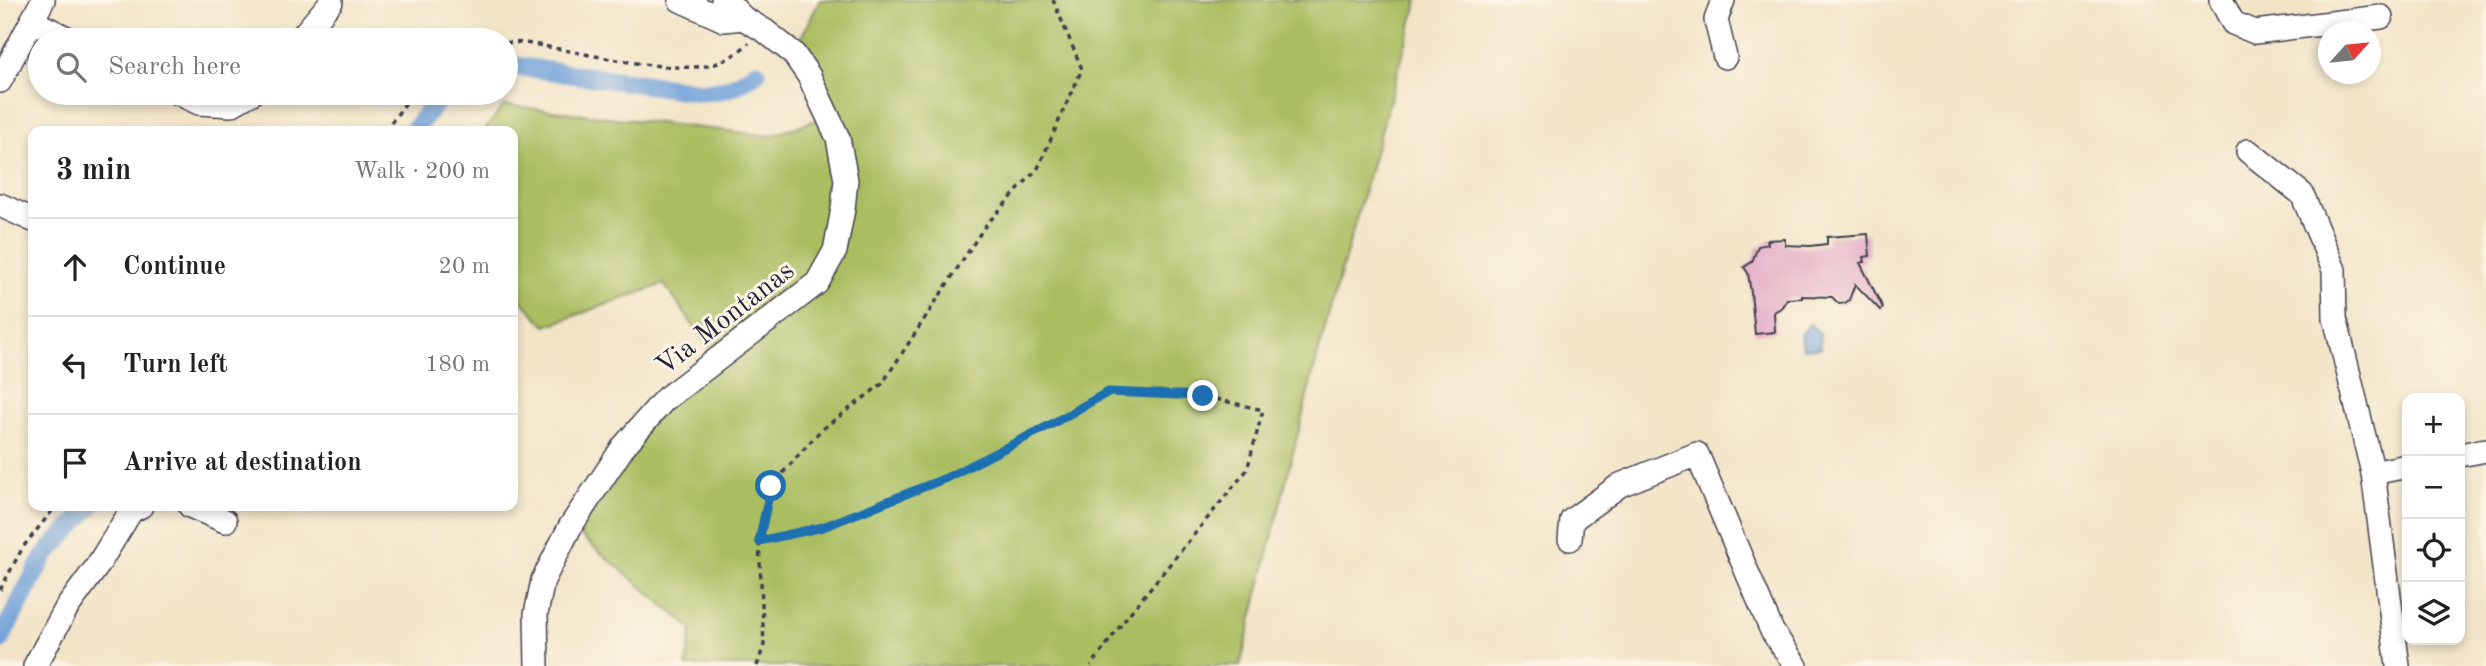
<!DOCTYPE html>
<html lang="en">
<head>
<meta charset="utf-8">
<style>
  :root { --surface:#fff; --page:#f2f2f2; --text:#222; --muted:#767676; --line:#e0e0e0 }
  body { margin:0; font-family:"Old Standard TT",serif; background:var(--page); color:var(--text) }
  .controls { position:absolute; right:21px; bottom:21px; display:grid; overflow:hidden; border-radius:14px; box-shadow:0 4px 10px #0003 }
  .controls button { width:63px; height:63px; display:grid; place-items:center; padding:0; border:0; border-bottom:2px solid var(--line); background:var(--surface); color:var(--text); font:35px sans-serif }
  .compass { position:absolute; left:2318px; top:21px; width:63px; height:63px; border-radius:50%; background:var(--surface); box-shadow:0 4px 10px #0003; rotate:63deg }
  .stop { position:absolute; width:21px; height:21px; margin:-16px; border:5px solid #1f6fb2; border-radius:50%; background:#fff }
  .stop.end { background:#1f6fb2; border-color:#fff; box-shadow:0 2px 7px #0008 }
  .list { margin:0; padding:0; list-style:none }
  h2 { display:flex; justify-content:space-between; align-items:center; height:91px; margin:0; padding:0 28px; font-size:30px }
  h2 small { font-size:23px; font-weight:400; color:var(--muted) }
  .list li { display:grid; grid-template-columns:46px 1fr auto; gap:21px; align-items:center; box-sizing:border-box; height:98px; padding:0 28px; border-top:2px solid var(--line) }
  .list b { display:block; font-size:26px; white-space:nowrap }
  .list em { font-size:23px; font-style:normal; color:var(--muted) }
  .icon { flex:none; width:38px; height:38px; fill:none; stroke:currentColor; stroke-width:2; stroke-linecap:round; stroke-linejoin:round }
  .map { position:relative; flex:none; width:2486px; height:666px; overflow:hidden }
  .search { position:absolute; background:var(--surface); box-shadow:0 4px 10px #0003; left:28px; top:28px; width:490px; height:77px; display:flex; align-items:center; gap:18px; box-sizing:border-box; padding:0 24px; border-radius:38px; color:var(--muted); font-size:26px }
  .panel { position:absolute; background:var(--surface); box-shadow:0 4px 10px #0003; left:28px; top:126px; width:490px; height:385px; border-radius:14px }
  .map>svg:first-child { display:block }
</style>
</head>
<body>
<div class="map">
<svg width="2486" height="666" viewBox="0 0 2486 666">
  <rect width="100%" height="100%" fill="#fcf5e5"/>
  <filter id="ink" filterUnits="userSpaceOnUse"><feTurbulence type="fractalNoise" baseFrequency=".0143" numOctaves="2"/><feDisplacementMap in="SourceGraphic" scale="14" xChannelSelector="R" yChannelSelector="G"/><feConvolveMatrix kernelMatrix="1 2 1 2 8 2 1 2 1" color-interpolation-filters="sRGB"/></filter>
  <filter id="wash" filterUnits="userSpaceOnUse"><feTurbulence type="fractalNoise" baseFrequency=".00686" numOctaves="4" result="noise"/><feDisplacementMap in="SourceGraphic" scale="28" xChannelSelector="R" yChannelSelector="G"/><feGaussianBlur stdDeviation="1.57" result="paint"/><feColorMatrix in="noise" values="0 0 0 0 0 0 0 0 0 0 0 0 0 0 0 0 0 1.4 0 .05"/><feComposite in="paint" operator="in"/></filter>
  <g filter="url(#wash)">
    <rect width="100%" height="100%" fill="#f2e4c7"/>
    <polygon fill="#aabd61" stroke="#66704e" stroke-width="2" points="820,0 1418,0 1315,365 1240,666 686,666 692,629 570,527 624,446 717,359 664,284 546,326 513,292 513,131 484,131 504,105 771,136 827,116 793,53"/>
    <polygon fill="#6fa0d9" stroke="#48618a" stroke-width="2" points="1810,324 1820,333 1821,348 1803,349 1801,334"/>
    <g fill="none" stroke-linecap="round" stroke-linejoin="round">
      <g stroke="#6fa0d9" stroke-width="19">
        <path d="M506,67L514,66L701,92C727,91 736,87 757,72"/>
        <polyline points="413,131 443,93"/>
        <polyline points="0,640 44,556 91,506"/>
      </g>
    </g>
    <g id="blocks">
      <polygon fill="#e1a8c4" points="1868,234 1870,256 1864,257 1865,262 1860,263 1883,308 1880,310 1855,284 1849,300 1845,303 1839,304 1832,297 1802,296 1802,298 1787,299 1781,308 1774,312 1775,332 1755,334 1751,293 1748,273 1744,267 1752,262 1758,246 1768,244 1767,240 1785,239 1785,245 1810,246 1827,244 1827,237"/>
    </g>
  </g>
  <g filter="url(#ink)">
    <use href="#blocks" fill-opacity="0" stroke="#413f50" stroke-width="2"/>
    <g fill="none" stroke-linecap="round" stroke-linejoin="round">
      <defs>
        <g id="minor">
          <polyline points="680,0 724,20 743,18 729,3 723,0"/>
          <polyline points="1723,0 1716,20 1725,57"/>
          <polyline points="2221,0 2233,23 2255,32 2381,17"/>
          <polyline points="32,21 71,40"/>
          <polyline points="299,40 331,2"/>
          <polyline points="0,81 43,0"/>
          <polyline points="178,93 199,103 231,105 252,93"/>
          <polyline points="2248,151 2302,194 2334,270 2335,318 2373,473 2398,666"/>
          <polyline points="0,205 33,220"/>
          <polyline points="2460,455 2486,450"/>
          <polyline points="2373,473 2407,466"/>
          <polyline points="190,506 225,521"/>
          <polyline points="1570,539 1572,520 1620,485 1697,454 1772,631 1796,666"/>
          <polyline points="35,666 66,609 96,568 131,511 141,506"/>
          <polyline points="537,666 536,614 543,580 570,527 624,446 664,400 817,283 835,251 843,209 846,180 838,138 809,76 793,53 765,31 743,18"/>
        </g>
      </defs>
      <use href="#minor" stroke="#413f50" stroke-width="26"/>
      <g stroke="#413f50" stroke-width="3.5" stroke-dasharray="5 5" stroke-linecap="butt">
        <path d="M506,43C523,41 542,46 559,49C597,56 683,76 718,63C729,59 740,51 749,43"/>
        <polyline points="385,131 413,93"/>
        <polyline points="759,541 823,527 945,478 1050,425 1108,392 1203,396 1263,410 1247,470 1129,614 1091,666"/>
        <polyline points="0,590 23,547 56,506"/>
        <polyline points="757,666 764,645 759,541 771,486 820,431 882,384 985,226 1038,168 1082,69 1053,0"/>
      </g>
      <use href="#minor" stroke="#fff" stroke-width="23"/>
    </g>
  </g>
  <g fill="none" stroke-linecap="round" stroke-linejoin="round" filter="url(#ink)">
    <polyline stroke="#1f6fb2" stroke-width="9" points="771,486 759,541 823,527 946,478 1050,425 1108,392 1203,396"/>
  </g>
  <g text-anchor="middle" stroke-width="6" stroke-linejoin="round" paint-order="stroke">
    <g font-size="28" fill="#22223b" stroke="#fcf5e5">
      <text transform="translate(724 317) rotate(-38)" y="10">Via Montanas</text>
    </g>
  </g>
</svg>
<div class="controls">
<button>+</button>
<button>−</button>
<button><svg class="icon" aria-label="locate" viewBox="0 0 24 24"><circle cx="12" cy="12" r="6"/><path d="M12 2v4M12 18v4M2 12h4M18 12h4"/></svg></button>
<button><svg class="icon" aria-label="layers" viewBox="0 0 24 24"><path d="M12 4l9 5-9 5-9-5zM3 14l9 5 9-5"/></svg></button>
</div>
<svg class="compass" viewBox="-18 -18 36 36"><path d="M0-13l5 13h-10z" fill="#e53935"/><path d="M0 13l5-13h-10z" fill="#767676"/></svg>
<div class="stop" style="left:771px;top:486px"></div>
<div class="stop end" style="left:1203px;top:396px"></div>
<div class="search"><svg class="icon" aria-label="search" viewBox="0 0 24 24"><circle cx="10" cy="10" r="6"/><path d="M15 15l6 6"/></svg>Search here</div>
<section class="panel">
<h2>3 min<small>Walk · 200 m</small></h2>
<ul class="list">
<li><svg class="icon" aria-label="ahead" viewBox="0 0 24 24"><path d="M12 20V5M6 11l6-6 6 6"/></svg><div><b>Continue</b></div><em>20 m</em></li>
<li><svg class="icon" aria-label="left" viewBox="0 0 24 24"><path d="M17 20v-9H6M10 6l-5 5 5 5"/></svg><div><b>Turn left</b></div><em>180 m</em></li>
<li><svg class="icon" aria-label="arrive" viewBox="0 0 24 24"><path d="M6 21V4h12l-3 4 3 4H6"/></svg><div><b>Arrive at destination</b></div></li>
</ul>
</section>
</div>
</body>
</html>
